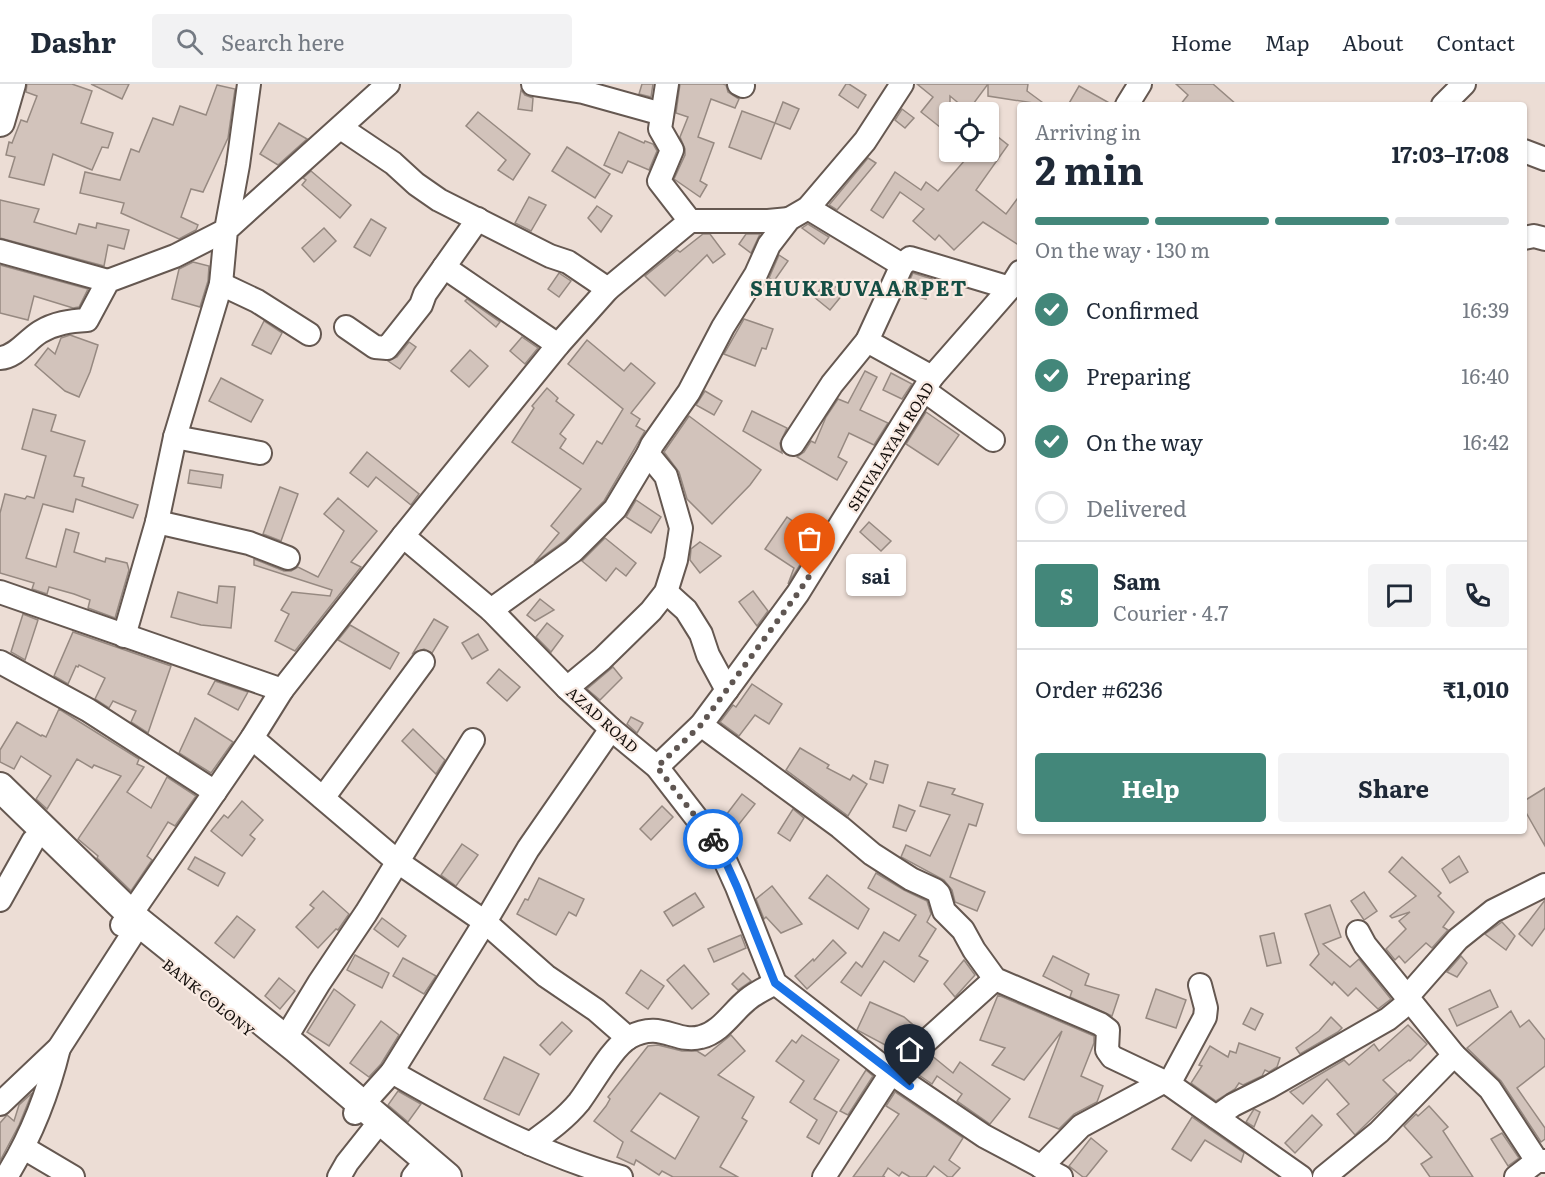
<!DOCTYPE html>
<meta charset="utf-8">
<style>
:root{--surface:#fff;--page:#f2f2f3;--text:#1f2937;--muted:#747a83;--line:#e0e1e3;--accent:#43877a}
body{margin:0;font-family:Literata,serif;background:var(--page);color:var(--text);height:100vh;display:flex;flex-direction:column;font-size:22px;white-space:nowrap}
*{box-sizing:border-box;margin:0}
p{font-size:20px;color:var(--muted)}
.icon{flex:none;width:33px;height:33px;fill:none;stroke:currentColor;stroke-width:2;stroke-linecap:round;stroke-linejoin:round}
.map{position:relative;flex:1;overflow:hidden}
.sheet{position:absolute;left:1017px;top:18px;width:510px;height:732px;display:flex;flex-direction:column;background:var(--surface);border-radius:6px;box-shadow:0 2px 4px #0004}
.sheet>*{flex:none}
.buttons{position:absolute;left:939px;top:18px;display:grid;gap:12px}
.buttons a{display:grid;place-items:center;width:60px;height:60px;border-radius:6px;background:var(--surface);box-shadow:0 2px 4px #0004;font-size:30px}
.pin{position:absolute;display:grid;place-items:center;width:51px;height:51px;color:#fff;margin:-62px -26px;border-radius:50% 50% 50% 0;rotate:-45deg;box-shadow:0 0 6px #0007}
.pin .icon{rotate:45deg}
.courier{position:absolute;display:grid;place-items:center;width:60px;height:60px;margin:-30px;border:4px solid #1a73e8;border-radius:50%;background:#fff;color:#222;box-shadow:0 2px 8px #0007}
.bubble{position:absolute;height:42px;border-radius:6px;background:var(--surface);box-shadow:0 2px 4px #0004;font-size:20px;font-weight:700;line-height:42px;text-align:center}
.headline em{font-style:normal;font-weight:700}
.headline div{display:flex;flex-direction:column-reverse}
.headline{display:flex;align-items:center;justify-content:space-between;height:102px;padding:0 18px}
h1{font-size:39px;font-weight:700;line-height:45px}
.bar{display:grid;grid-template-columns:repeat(4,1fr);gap:9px 6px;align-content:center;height:72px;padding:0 18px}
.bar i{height:8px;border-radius:4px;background:var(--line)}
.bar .on{background:var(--accent)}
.bar p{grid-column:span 4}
.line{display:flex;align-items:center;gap:15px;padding:0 18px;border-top:2px solid var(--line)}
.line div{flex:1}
.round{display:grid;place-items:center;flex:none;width:63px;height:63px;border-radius:6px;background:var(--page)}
ol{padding:0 18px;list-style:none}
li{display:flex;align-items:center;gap:18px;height:66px}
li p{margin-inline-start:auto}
li .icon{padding:6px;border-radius:50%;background:var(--accent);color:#fff;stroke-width:4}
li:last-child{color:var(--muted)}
li i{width:33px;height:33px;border:3px solid var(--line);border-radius:50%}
.action{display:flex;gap:12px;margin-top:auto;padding:12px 18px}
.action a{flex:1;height:69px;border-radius:6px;background:var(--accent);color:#fff;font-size:24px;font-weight:700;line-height:69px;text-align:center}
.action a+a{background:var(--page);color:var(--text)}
header{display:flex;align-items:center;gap:36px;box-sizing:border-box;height:84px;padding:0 30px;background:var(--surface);border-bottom:2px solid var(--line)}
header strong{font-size:28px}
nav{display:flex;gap:33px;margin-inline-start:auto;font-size:21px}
.search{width:420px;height:54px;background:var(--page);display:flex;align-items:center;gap:15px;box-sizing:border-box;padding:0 21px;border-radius:6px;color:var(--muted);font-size:22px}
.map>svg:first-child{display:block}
.building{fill:#d2c3bb;stroke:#968981;stroke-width:1.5;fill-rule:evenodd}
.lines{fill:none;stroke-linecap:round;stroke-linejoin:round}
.minor-casing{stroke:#655851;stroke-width:26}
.major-casing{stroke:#655851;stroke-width:32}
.minor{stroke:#fff;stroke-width:22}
.major{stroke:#fff;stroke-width:28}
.done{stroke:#5f5652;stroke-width:6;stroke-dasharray:0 10.8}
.route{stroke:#1a73e8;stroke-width:8}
.labels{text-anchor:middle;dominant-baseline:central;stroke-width:4.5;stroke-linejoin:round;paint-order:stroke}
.street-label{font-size:15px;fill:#130e0b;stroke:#f9eae2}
.district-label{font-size:21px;font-weight:bold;letter-spacing:1.5px;fill:#154e44;stroke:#f9eae2}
</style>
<header>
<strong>Dashr</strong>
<div class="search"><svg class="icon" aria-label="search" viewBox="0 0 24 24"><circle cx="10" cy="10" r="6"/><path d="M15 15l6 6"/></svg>Search here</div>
<nav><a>Home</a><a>Map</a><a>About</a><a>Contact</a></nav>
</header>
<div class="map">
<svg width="1545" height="1093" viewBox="0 0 1545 1093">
<rect width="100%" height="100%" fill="#ecddd5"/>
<g class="building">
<path d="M27 0H72L92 7 81 39 113 49 108 64 102 63 92 86 53 70 44 101 9 93 15 73 6 71 9 58 12 59 21 36 27 38 37 12 26 8Z"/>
<path d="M91 0H129L122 15Z"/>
<path d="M642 0H653L651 13 639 10Z"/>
<path d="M680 0H723L726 1 728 8 739 15 735 24 711 15 698 53 714 59 700 97 707 101 700 113 674 95 685 71V65L680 53 688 33 676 29Z"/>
<path d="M846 0H849L866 11 858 24 839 11Z"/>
<path d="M917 0H988L968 27 950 12V51L921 28 933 13Z"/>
<path d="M988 0H1028L1027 7 1046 21 988 12Z"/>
<path d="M1176 0H1213L1237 21H1180L1188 11Z"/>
<path d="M217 1 235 5 228 54 203 108 191 105 181 133 198 141 196 146 179 155 121 129 124 119 80 109 85 88 120 96 131 65 139 68 153 34 173 41 180 22 206 31Z"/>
<path d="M1079 2 1113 21H1068Z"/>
<path d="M521 6 525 11 533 14 532 27 518 25Z"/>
<path d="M783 18 799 25 790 45 775 39 761 75 729 63 742 27 775 39Z"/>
<path d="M902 25 914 34 905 44 895 36Z"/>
<path d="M478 28 530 70 513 96 498 86 506 76 466 42Z"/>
<path d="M279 39 307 55 278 81 260 70Z"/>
<path d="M988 45 1008 61 976 106 1006 130 1020 111V162L983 138 954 166 939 151 935 156 913 137 924 125 900 108 883 134 871 126 895 88 921 106 926 98 938 107 972 68H988Z"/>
<path d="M619 48 644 59 645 57 653 60 657 67 649 86 628 77 622 89 604 81Z"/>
<path d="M567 63 610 90 595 114 552 87Z"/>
<path d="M868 74 876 79 837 126 829 121Z"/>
<path d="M311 87 351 121 340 134 302 101 306 96 303 94Z"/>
<path d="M529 113 546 121 531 147 515 139Z"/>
<path d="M0 116 39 125 34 138 76 150 79 140 96 144 97 139 129 146 124 165 108 161 104 182 0 154Z"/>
<path d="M597 122 612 132 601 148 588 134Z"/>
<path d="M371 135 386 144 370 172 354 163Z"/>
<path d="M808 140 829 153 824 160 802 144Z"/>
<path d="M324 144 336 157 314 178 302 164Z"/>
<path d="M703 150H710L725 170 713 179 707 171 665 212 645 192 677 166 680 168Z"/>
<path d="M746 150H760L751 169 739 160Z"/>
<path d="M779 171 788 177 774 197 769 194Z"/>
<path d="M193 178 209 182 208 197 200 223 172 215 179 185Z"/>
<path d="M0 181 88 205 79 223 73 224 34 212 28 236 0 229Z"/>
<path d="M559 189 571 197 559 213 548 205Z"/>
<path d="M913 189 932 195 926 215 904 209Z"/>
<path d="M828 196 843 210 830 226 814 213Z"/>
<path d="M467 215 500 238 496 243 465 217Z"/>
<path d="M744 235 773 245 766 265 762 264 755 282 724 270Z"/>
<path d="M264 237 282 249 271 270 252 261Z"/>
<path d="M70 251 98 261 90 288 79 313 65 307 35 281 48 264 55 270 61 254Z"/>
<path d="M522 253 538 264 525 280 510 267Z"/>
<path d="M587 256 624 287 631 279 655 299 631 329 640 335 636 342 645 347 604 417 564 457 534 479 559 449 551 442 581 405 512 358 534 324 532 322 547 304 558 314 556 317 574 331 560 350 566 355 560 364 583 380 597 357 602 360 623 325 568 280Z"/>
<path d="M409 258 416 263 400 285 388 277 397 273Z"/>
<path d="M470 266 488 282 469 303 451 287Z"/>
<path d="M865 287 877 293 860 326 888 339 874 361 849 349 838 373 847 378 837 396 797 373 804 368 811 357 815 359 826 333 838 315 848 319Z"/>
<path d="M891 289 912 300 902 315 883 306Z"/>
<path d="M221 294 263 316 251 338 209 317Z"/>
<path d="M705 307 722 317 714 331 696 321Z"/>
<path d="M33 325 56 331 51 347 85 357 74 392 84 394 82 402 138 421 133 434 76 415 73 428 43 420 26 474 56 483 66 445 79 449 74 468 105 478 106 474 127 479 129 486 115 534 88 524 90 516 74 510 49 503 47 510 32 505 34 499 0 489V429L5 410 25 415 27 412 34 414 46 372 22 365Z"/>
<path d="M752 327 787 344 780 359 782 369 743 347Z"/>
<path d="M926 328 959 351 938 381 906 360Z"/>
<path d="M689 332 761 386 750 401 712 440 687 415 679 388 664 368Z"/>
<path d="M367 368 419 410 411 421 376 393 368 403 350 389Z"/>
<path d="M190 386 223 391 221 404 188 399Z"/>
<path d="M280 403 298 410 281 457 263 450Z"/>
<path d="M338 414 377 447 351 478 361 483 295 567 275 557 289 530 281 526 292 508 330 512 332 506 254 481V475L284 487H291L298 483 318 493 344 447 324 430Z"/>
<path d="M636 416 661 433 651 449 626 433Z"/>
<path d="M787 433 798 441 794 447 813 460 788 500 794 484 765 465Z"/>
<path d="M869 438 891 457 881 467 860 448Z"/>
<path d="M605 454 636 479 626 492 616 484 606 497 582 477Z"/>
<path d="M700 458 721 472 700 489 690 476 691 465Z"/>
<path d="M219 502 235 503 231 544 201 541 171 533 178 508 217 519Z"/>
<path d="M753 507 768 527 757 542 739 518Z"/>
<path d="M540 515 554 526 535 537 527 531Z"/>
<path d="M23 530 38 536 25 576 11 568Z"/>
<path d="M434 535 448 543 432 569 424 565 413 569Z"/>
<path d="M547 539 563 552 551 568 536 553Z"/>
<path d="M350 541 399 569 390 585 338 556Z"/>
<path d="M73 548 171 582 148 649 131 638 136 627 113 617 109 624 95 615 105 594 79 581 78 583 76 582 68 600 54 592Z"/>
<path d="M478 550 488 566 472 575 462 559Z"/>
<path d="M613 583 622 594 600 616 587 605Z"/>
<path d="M499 585 520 603 507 617 487 599Z"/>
<path d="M215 597 248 608 238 626 208 610Z"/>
<path d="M752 600 782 620 769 640 755 631 739 652 720 638 733 621 736 623Z"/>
<path d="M59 625 139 675 137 680 144 683 127 708 151 724 167 693 196 712 175 742 168 738 147 772 152 776 131 807 97 774 98 772 78 755 121 692 94 681 92 684 77 675 47 725 36 715 51 692 21 672 14 685 0 678V666L17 638 41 652 42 651 46 653Z"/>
<path d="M631 633 643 639 637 649 627 640Z"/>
<path d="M195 634 233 658 211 689 179 669Z"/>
<path d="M413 645 445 676 436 690 402 657Z"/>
<path d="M800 664 829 681 827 684 850 696 853 691 867 700 848 732 786 686Z"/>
<path d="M875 677 888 681 883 699 870 695Z"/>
<path d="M928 698 955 705 952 710 983 720 976 742 969 740 950 793 985 808 977 827 955 818 952 806 944 796 901 773 906 761 930 772 950 731 920 722Z"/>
<path d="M1545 704V762L1524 725V717Z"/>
<path d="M742 710 755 720 732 749 720 739Z"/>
<path d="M242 717 263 736 250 751 255 755 242 772 211 747 224 731 228 734Z"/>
<path d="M899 721 915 727 906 747 893 743Z"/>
<path d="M662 722 673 733 651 756 640 745Z"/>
<path d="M793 725 804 734 790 757 778 749Z"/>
<path d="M462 760 478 771 456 802 441 791Z"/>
<path d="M1459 772 1468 788 1450 799 1442 785Z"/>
<path d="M195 773 225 789 218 802 188 785Z"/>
<path d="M1402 773 1441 809 1438 812 1454 828 1443 843 1448 846 1432 864 1426 859 1405 879 1399 872 1395 876 1386 865 1406 845 1399 837 1410 828 1392 834 1390 832 1416 812 1389 788Z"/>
<path d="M876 789 904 806 927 817 931 830 927 838 936 845 919 872 928 877 914 898 884 877 861 912 841 898 856 878 862 883 884 848 899 857 916 831 868 804Z"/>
<path d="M827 791 869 825 858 845 809 814Z"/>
<path d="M539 794 584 815 576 832 569 828 556 851 517 830 525 815 528 816Z"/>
<path d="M772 802 802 840 781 849 766 833 764 835 756 815Z"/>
<path d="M323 807 349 830 338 846 336 845 318 864 296 843 314 824 310 821Z"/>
<path d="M1364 808 1377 827 1364 836 1351 817Z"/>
<path d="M695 809 704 823 673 842 664 828Z"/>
<path d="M1545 816V844L1532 862 1519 850Z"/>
<path d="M1330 821 1341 853 1323 860 1350 883 1359 875 1391 915 1378 925 1356 904 1348 912 1334 898 1332 901 1310 881 1319 870 1305 830Z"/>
<path d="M237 832 255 846 234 874 215 859Z"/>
<path d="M382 834 406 852 398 863 374 845Z"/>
<path d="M1502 838 1515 852 1506 866 1485 850Z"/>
<path d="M1274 849 1281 879 1267 882 1260 852Z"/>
<path d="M741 851 746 864 714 878 708 865Z"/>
<path d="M833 856 846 869 807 905 795 892 813 875 814 877Z"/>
<path d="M355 871 389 889 382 904 347 886Z"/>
<path d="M1053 872 1089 890 1085 901 1119 911 1112 932 1070 913 1072 907 1043 892Z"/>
<path d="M1461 872 1467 879 1457 893 1447 888Z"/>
<path d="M403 874 436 892 424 910 393 892Z"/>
<path d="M964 876 975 891 955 913 944 900Z"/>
<path d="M684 881 709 910 692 925 667 896Z"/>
<path d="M641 886 664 902 648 925 626 909Z"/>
<path d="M743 889 751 897 738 906 732 900Z"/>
<path d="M279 894 295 907 280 925 265 912Z"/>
<path d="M334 905 355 921 329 962 307 948Z"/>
<path d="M1156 905 1186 916 1176 944 1146 934Z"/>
<path d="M1490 906 1498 923 1457 942 1449 925Z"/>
<path d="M998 911 1094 952V959L1081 992 1103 1002 1097 1018 1074 1030 1059 1045 1029 1033 1062 947 1024 996 992 981 1005 964 980 956Z"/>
<path d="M870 918 904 933 919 946 890 971 893 965 857 946Z"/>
<path d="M1251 924 1263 930 1255 946 1243 940Z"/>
<path d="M1511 927 1520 943 1529 936 1545 956V982L1517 1004 1545 1044V1055L1541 1058 1501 997 1467 964Z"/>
<path d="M1331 933 1342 944 1338 948 1300 970 1296 964 1319 947Z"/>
<path d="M381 937 399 951 381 980 369 993 350 979Z"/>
<path d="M562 938 572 947 550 971 540 961Z"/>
<path d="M1408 941 1427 960 1410 977 1409 976 1383 996 1397 1010 1355 1051 1337 1030 1349 1020 1327 995 1303 1020 1290 1008 1344 976 1349 981 1374 960 1379 967Z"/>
<path d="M731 951 745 967 718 991 754 1013 742 1034 747 1037 720 1083 738 1093H673L662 1087 659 1091 636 1076 634 1081 617 1073 623 1058 594 1037 606 1022 610 1015 608 1013 648 962 658 961 682 967H697L705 972ZM660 1009 699 1033 675 1075 631 1047Z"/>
<path d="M802 951 839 976 814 1015 837 1028 819 1060 807 1053 817 1036 790 1018 804 997 776 977 792 956 796 959Z"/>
<path d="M1239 959 1280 974 1277 983 1269 988 1265 986 1262 992 1243 1001 1239 999 1235 1005 1216 1017 1191 999 1202 982 1199 981 1210 962 1228 973 1230 967 1236 969Z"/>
<path d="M931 971 953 989 960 978 1010 1015 990 1040 957 1017 962 1010 937 992 932 1000 913 987Z"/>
<path d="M504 973 539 990 519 1031 484 1015Z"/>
<path d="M866 986 873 992 848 1031 840 1027Z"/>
<path d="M398 1007 421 1020 408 1038 388 1021Z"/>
<path d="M895 1008 963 1054 949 1076 960 1084 952 1093H948L934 1082 926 1093H910L902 1088 899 1092 888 1084 883 1092 885 1093H853L899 1030 886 1022Z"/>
<path d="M32 1009 19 1041 0 1077V1039L7 1031 14 1037 19 1021Z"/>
<path d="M1429 1022 1448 1043 1443 1047 1473 1093H1430L1421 1080 1432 1073 1404 1042 1416 1030 1418 1032Z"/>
<path d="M1254 1025 1260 1028 1254 1043 1246 1038Z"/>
<path d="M1312 1031 1322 1041 1295 1069 1285 1059Z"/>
<path d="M1192 1033 1244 1069 1241 1078 1205 1056 1191 1077 1172 1065Z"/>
<path d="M1502 1049 1519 1074 1508 1082 1491 1055Z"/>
<path d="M1091 1054 1107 1067 1086 1093H1083L1069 1082Z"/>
</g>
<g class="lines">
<g class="minor-casing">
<g id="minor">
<path d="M533 0 583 8 662 30"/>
<path d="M667 0 660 45 672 66 659 97 690 137"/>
<path d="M739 0 743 2"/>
<path d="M1127 21 1140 0"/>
<path d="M1443 21 1464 0"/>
<path d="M341 44 393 79 416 100 439 116 550 172 568 178 608 205"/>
<path d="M1524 67 1545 75"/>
<path d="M808 124 902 181"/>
<path d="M1524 154 1534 152 1545 155"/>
<path d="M0 167 108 197"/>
<path d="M444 183 558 261"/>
<path d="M221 200 257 217 309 250"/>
<path d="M346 243 375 263 387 264 421 221 425 210 478 135"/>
<path d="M867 257 932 293"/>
<path d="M0 274C16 273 27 256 40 248 55 239 70 237 87 236L108 197 175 172 226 146 238 81 249 0"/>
<path d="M925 307 993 356"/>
<path d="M175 353 260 369"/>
<path d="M793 360 832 300 867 257 902 181 910 174 1010 204"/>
<path d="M157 438 249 459 288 474"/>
<path d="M403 452 491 526 567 604 611 645 657 683 719 763 737 803 775 899 891 989 984 1052 1061 1093"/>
<path d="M0 508 282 606"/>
<path d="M666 508 686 526 701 550 708 571 727 606"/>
<path d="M491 526 573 467 615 425 648 370"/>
<path d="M124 552 157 438 175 353 221 200 226 146 388 0"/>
<path d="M0 578 88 626 215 708"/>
<path d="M567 604 602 575 651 527 666 508 676 476 681 444 666 392 648 370 652 361 689 308 723 243 756 190 769 161 789 135 808 124 865 57 902 0"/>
<path d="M701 641 840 743 872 770 911 795 935 806 939 810 944 827 963 846 974 866 995 895 1100 940 1108 946 1107 966 1112 973 1169 1000 1301 1093"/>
<path d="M252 654 398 778 485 838 546 892 596 926 628 954"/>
<path d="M657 683 701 641 727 606 798 509 932 293 1010 204 1020 188"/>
<path d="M323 714 423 578"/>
<path d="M0 816 33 757"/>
<path d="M122 841 131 830 252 654 282 606 403 452 558 261 608 205 690 137H768L789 135"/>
<path d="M285 955 319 899 366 829 473 656"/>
<path d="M1454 971 1490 1005 1537 1077"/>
<path d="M392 988C465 1030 540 1070 621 1093"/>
<path d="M1169 1000 1205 933 1206 924 1200 901"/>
<path d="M0 1020 59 964 132 851"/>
<path d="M355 1029 392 988 485 838 528 765 611 645"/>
<path d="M1216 1033 1233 1021 1269 1003 1388 935 1404 922 1407 913 1458 855 1493 827 1545 801"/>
<path d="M530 1060C548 1047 565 1035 579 1018 592 1001 612 963 630 953 661 936 676 960 701 953 721 948 732 928 747 916 755 909 766 904 775 899"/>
<path d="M24 1064 73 1093"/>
<path d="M1041 1083 1081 1042 1163 998"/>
<path d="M6 1093C31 1053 48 1009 59 964"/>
<path d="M339 1093 347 1079 374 1045"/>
<path d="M413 1093 417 1088"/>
<path d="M824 1093 891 989 995 895"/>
<path d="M1324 1093 1379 1048 1454 971 1365 861 1358 848"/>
<path d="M1516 1093 1537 1077H1545"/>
</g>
</g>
<g class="major-casing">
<g id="major">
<path d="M0 38 11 0"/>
<path d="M0 703 139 838 297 965 447 1093"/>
</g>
</g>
<use href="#minor" class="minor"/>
<use href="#major" class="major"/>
</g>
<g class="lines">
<path class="done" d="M713 755 657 683 701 641 798 509 810 491"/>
<path class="route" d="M713 755 719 763 737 803 775 899 910 1002"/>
</g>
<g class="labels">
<g class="street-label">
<text transform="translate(890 362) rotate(-58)">SHIVALAYAM ROAD</text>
<text transform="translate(603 635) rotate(42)">AZAD ROAD</text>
<text transform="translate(209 913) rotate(39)">BANK COLONY</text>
</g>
<g class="district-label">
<text x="859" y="202">SHUKRUVAARPET</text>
</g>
</g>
</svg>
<div class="buttons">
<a><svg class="icon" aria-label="locate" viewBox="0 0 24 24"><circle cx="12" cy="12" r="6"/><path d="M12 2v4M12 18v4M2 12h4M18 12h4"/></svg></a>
</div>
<div class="pin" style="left:810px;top:491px;background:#ea580c"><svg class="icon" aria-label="bag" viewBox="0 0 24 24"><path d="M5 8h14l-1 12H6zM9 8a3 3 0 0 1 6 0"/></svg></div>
<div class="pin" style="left:910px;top:1002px;background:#1f2937"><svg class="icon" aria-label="home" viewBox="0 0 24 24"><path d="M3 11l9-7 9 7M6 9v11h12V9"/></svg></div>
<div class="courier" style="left:713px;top:755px"><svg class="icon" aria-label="bike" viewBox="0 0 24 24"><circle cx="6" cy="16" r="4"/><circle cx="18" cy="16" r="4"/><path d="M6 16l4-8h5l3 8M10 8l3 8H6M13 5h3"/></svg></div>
<div class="bubble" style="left:846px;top:470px;width:60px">sai</div>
<section class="sheet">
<div class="headline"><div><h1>2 min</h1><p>Arriving in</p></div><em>17:03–17:08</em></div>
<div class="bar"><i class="on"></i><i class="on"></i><i class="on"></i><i></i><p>On the way · 130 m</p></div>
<ol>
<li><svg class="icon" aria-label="check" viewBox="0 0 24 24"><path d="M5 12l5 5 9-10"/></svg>Confirmed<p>16:39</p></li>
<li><svg class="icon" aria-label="check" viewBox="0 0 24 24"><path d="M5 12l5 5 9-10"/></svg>Preparing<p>16:40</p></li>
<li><svg class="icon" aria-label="check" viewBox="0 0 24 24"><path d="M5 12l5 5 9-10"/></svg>On the way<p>16:42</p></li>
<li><i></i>Delivered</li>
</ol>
<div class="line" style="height:108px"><b class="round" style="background:var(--accent);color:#fff">S</b><div><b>Sam</b><p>Courier · 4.7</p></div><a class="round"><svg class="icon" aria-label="chat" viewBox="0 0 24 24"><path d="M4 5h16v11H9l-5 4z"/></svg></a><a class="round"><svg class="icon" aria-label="phone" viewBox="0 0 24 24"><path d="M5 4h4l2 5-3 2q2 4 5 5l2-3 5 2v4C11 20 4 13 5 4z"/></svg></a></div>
<div class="line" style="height:78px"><div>Order #6236</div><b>₹1,010</b></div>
<div class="action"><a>Help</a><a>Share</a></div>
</section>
</div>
